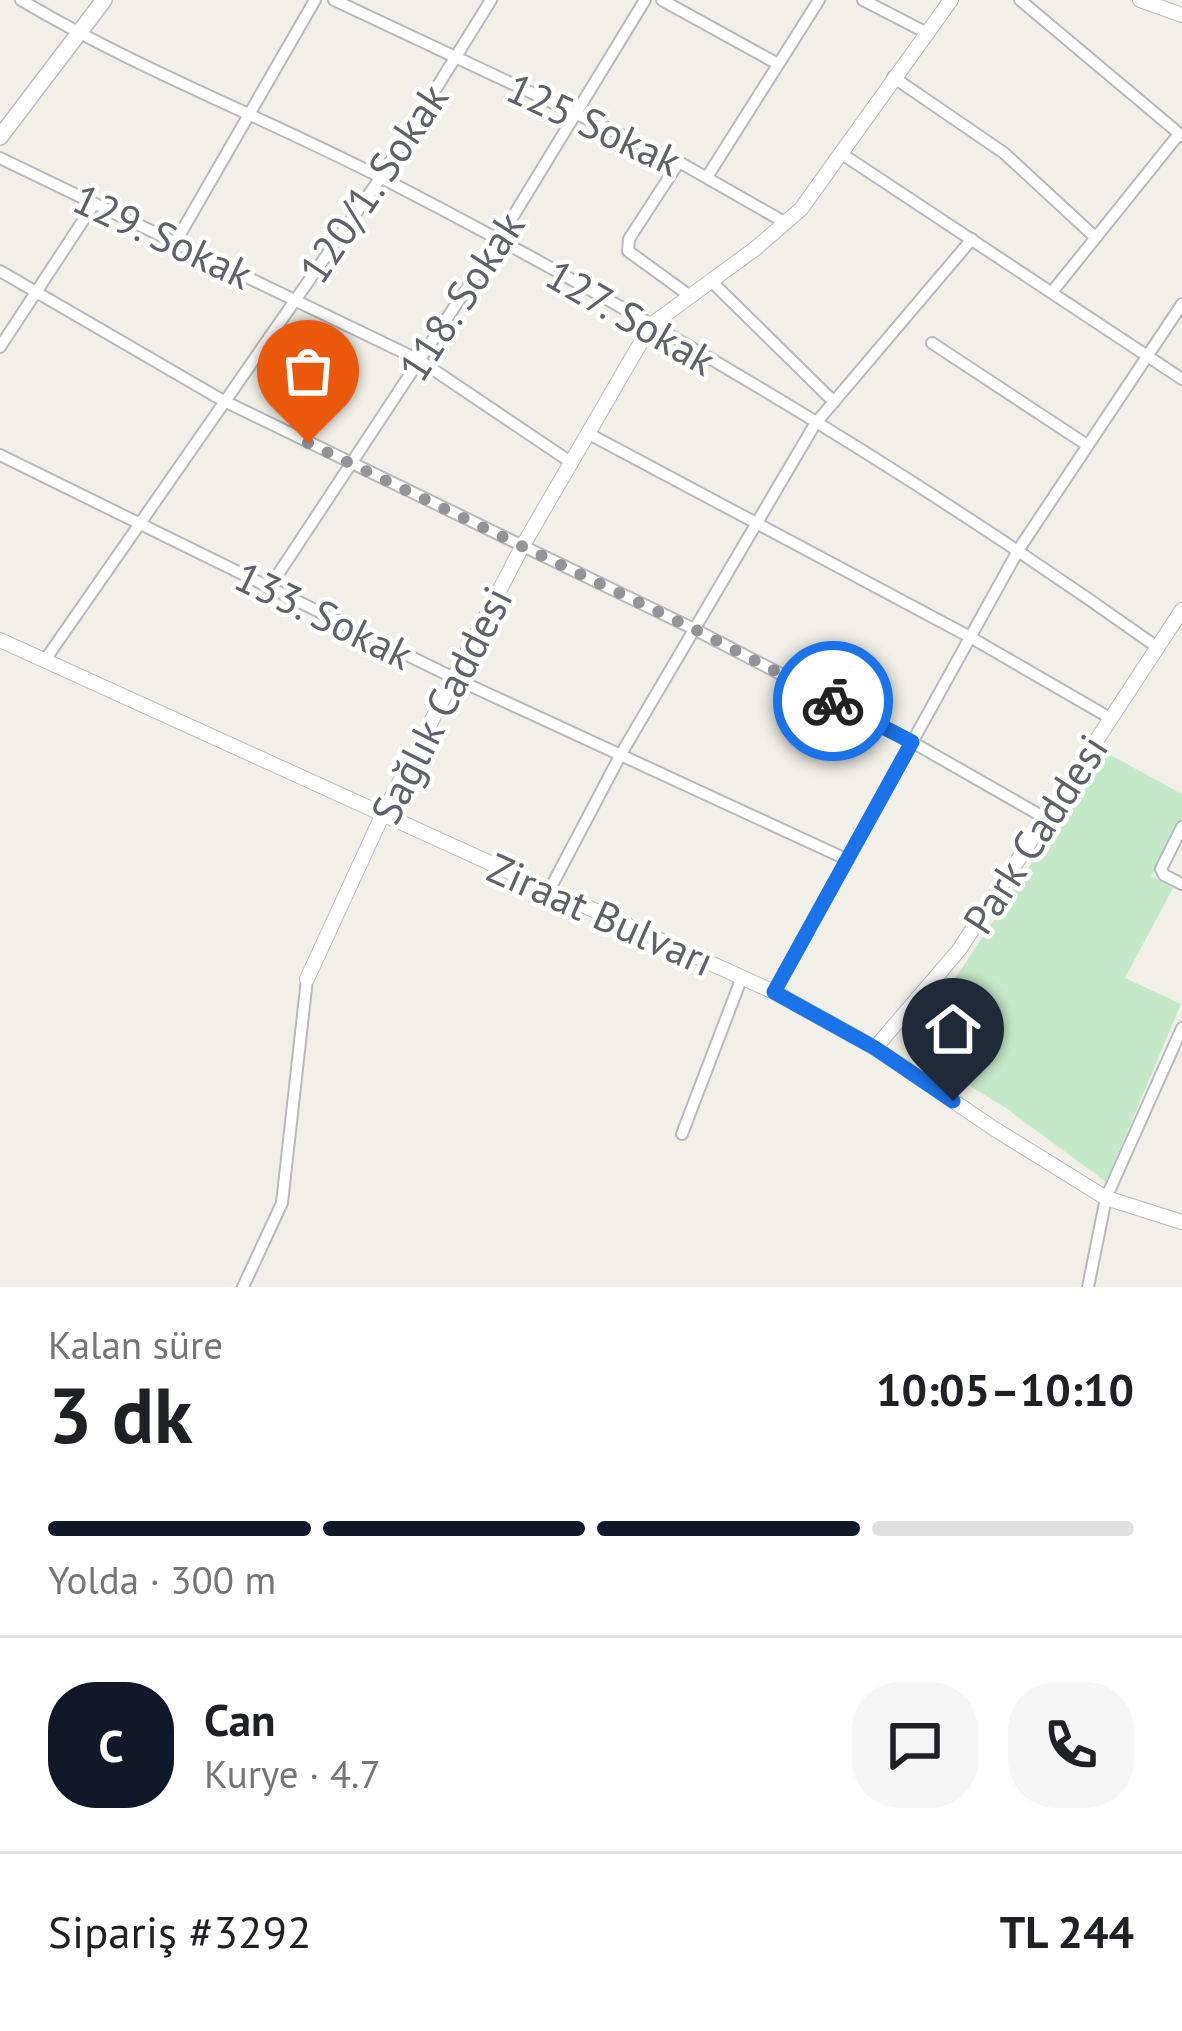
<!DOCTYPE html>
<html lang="tr">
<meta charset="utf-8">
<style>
:root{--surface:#fff;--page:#f6f6f6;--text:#202124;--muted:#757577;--line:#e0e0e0;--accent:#111827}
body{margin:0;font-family:"PT Sans",sans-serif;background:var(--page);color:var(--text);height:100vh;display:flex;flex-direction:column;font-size:45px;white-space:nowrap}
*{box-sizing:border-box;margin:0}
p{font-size:39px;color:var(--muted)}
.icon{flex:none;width:66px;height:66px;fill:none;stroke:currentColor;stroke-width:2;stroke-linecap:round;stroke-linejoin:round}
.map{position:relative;height:1287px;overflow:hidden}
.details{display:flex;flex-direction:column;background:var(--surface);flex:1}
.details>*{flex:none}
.pin{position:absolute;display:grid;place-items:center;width:102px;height:102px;color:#fff;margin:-123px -51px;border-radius:50% 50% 50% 0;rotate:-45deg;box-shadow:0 0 12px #0007}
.pin .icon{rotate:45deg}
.courier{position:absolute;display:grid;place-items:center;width:120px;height:120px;margin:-60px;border:9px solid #1a73e8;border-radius:50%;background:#fff;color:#222;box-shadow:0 3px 15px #0007}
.head em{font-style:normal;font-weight:600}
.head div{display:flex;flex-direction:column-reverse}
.head{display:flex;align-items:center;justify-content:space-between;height:204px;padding:0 48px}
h1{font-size:78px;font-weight:600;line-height:90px}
.bar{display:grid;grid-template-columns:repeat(4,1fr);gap:18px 12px;align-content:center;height:144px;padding:0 48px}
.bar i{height:15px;border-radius:9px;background:var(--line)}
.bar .selected{background:var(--accent)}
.bar p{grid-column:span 4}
.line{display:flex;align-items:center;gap:30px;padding:0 48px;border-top:3px solid var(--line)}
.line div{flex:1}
.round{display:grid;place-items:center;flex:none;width:126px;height:126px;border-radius:48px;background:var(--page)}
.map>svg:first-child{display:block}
.green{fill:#c5e8c8}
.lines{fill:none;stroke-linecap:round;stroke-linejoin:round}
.minor-casing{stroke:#b8b9be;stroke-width:14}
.tertiary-casing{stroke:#b8b9be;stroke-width:16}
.secondary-casing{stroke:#b9bbc1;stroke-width:18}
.minor{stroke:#fff;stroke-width:10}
.tertiary{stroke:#fff;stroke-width:14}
.secondary{stroke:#fff;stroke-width:15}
.done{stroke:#929495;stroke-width:12;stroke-dasharray:0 21.6}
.route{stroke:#1a73e8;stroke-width:15}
.labels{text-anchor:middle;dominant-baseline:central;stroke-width:9;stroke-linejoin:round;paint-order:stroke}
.street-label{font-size:42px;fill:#5f6268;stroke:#fff}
</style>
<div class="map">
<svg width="1182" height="1287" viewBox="0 0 1182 1287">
<rect width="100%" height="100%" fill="#f1f0e8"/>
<path class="green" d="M1105 752 1182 794V818L1151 876 1173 888 1125 978 1181 1004 1106 1182 1006 1108 921 1056 917 1048V1036Z"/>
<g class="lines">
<g class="minor-casing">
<g id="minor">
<path d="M21 0C135 68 261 116 380 177 648 315 911 472 1157 647"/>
<path d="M334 0 679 162 786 223"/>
<path d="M662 0 776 63"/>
<path d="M863 0 925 32"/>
<path d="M1020 0 1182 136"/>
<path d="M893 77 1004 153 1095 237"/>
<path d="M842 154 1182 379"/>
<path d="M0 158 419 360 572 463"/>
<path d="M679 162 629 239 628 251 690 296"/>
<path d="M707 177 819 0"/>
<path d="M175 243 315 0"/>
<path d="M0 271 222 400 694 629 912 742 1045 818"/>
<path d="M711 281 834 402"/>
<path d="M1052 292 1179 134"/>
<path d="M932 343 1087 445"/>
<path d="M0 347 94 204"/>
<path d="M591 435 970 637 1110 718"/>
<path d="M0 455 456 679 846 859"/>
<path d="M269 588 498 241 645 0"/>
<path d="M45 660 381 177 491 0"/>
<path d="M1182 827 1161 869 1164 875 1182 884"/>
<path d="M550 889 621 754 815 424 972 239"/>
<path d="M774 992 1019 549 1182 304"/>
<path d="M682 1134 742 977"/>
<path d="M243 1287 282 1203 307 979"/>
<path d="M1088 1287 1106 1198 1182 1028"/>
</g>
</g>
<g class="tertiary-casing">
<g id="tertiary">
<path d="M1140 0 1182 15"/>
<path d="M0 640 774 992 875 1048 993 1128 1106 1198 1182 1222"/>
<path d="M307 979 382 816 522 547 651 325 756 248 801 209 951 0"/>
<path d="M875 1048 959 950 1182 610"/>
</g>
</g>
<g class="secondary-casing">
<path id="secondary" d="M0 137 104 0"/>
</g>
<use href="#minor" class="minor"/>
<use href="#tertiary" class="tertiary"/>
<use href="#secondary" class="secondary"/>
</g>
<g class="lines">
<path class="done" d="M308 443 694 629 833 701"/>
<path class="route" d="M833 701 912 742 774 992 875 1048 953 1101"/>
</g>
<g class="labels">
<g class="street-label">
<text transform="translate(594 124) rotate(25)">125 Sokak</text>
<text transform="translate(373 183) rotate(-56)">120/1. Sokak</text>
<text transform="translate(163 236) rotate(25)">129. Sokak</text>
<text transform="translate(461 296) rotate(-57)">118. Sokak</text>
<text transform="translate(631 317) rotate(30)">127. Sokak</text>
<text transform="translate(324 615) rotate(26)">133. Sokak</text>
<text transform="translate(441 705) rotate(-63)">Sağlık Caddesi</text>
<text transform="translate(1035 834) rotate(-57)">Park Caddesi</text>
<text transform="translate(601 914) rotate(24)">Ziraat Bulvarı</text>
</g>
</g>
</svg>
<div class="pin" style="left:308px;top:443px;background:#ea580c"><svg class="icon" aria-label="bag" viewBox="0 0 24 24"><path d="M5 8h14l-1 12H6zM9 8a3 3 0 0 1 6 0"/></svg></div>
<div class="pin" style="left:953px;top:1101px;background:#1f2937"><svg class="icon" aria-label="home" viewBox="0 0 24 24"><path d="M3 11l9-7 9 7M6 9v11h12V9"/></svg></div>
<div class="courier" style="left:833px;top:701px"><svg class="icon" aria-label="bike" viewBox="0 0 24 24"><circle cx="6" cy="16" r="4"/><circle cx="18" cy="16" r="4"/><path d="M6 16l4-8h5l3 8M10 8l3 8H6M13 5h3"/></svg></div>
</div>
<section class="details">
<div class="head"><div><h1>3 dk</h1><p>Kalan süre</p></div><em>10:05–10:10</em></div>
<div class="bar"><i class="selected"></i><i class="selected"></i><i class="selected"></i><i></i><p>Yolda · 300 m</p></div>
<div class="line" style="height:216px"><b class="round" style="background:var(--accent);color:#fff">C</b><div><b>Can</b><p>Kurye · 4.7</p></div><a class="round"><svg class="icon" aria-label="chat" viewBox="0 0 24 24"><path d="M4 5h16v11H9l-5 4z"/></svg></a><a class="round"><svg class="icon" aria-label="phone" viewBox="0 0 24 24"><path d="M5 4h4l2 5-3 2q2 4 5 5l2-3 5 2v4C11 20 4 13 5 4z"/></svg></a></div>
<div class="line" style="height:156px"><div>Sipariş #3292</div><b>TL 244</b></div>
</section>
